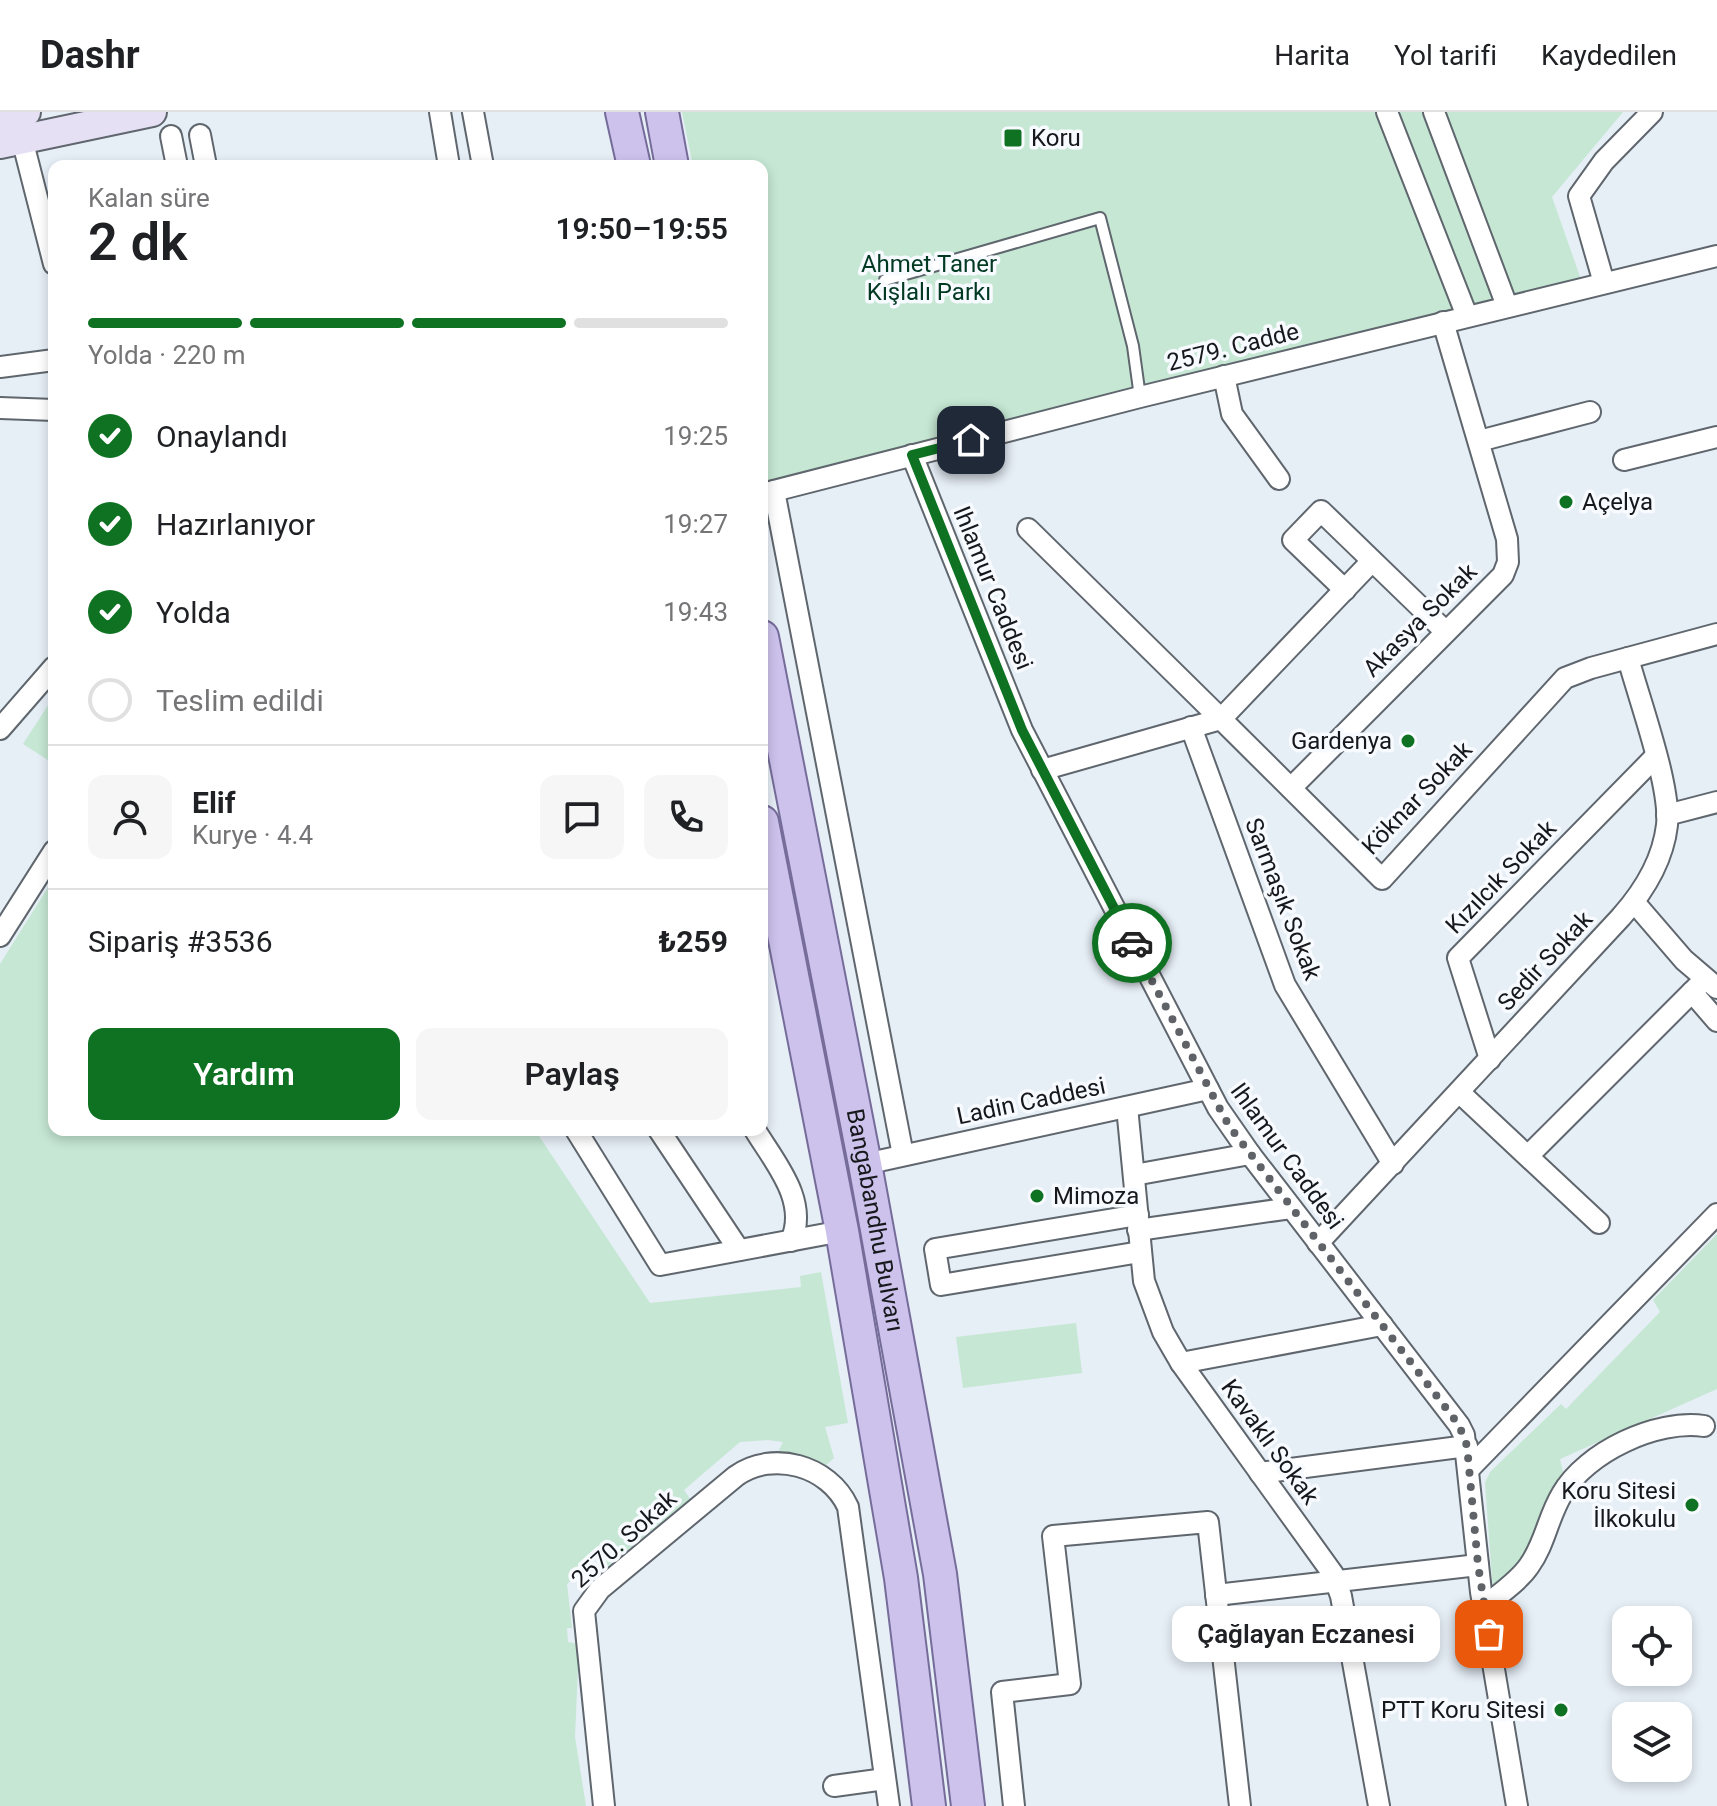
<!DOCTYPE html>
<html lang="tr">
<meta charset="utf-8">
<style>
:root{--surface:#fff;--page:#f6f6f6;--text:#202124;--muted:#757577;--line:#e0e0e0;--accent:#0e7222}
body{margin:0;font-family:Roboto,sans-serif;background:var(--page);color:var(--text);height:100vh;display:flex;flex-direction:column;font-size:30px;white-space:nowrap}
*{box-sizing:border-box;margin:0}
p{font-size:26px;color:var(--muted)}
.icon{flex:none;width:44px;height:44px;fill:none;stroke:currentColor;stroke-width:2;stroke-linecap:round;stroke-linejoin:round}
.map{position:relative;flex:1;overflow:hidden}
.drawer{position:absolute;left:48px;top:48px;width:720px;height:976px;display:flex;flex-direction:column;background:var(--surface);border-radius:16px;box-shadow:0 4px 12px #0003}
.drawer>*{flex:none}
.controls{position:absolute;left:1612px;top:1494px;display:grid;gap:16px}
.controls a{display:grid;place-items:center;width:80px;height:80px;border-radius:16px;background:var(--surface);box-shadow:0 4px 12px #0003;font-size:40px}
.pin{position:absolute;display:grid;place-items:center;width:68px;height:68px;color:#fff;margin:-34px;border-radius:16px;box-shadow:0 4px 12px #0006}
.courier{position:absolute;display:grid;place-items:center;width:80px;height:80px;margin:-40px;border:6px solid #0e7222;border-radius:50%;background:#fff;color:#222;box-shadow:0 2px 10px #0007}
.bubble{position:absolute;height:56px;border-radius:16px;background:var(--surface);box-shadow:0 4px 12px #0003;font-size:26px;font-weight:600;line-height:56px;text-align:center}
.summary em{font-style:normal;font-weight:600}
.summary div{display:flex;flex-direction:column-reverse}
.summary{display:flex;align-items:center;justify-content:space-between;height:136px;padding:0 40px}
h1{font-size:52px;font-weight:600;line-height:60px}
.bar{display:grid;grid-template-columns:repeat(4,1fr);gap:12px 8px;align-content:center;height:96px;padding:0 40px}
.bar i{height:10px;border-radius:6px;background:var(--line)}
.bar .on{background:var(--accent)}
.bar p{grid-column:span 4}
.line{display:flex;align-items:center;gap:20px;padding:0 40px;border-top:2px solid var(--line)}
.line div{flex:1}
.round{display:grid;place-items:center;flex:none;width:84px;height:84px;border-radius:16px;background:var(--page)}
ol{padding:0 40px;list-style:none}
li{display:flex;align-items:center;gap:24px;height:88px}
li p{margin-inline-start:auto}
li .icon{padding:8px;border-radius:50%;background:var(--accent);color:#fff;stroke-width:4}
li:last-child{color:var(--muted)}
li i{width:44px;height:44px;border:4px solid var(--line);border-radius:50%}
.button{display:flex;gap:16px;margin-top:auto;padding:16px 40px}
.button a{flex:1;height:92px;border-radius:16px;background:var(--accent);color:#fff;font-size:32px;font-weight:600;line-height:92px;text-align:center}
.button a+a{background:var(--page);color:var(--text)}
header{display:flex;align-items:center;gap:48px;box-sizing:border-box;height:112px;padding:0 40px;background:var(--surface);border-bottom:2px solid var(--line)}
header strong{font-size:38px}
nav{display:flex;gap:44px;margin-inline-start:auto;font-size:28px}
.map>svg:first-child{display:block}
.green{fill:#c5e7d3}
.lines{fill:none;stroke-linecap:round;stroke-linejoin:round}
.lane-casing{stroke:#5f666d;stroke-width:14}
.street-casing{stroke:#5f666d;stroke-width:24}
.secondary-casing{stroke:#5f666d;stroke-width:32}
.primary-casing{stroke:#766c9a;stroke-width:36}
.lane{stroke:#fff;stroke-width:10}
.street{stroke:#fff;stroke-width:20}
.secondary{stroke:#e6e0f5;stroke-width:28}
.primary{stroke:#ccc2ec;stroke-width:32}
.done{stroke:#5f6368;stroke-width:8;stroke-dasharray:0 14.4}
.route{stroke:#0e7222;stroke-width:10}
.poi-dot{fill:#0e7222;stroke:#f7fafe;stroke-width:3}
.labels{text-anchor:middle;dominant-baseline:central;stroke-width:7;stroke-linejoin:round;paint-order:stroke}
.poi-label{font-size:24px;fill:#16181b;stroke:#f7fafe;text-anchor:start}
.park-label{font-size:24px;fill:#023923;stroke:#f7fafe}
.street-label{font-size:24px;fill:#16181b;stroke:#f7fafe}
</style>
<header>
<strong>Dashr</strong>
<nav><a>Harita</a><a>Yol tarifi</a><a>Kaydedilen</a></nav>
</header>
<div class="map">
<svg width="1717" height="1694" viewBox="0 0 1717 1694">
<rect width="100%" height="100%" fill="#e6eef6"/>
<g class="green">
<path d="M682 0H1623L1552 85 1584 176 762 382V54H693Z"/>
<path d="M54 584V652L23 632Z"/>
<path d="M54 766V1018H535L650 1191 801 1175 800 1164 821 1160 848 1311 825 1315 834 1346 826 1353 778 1340 783 1330 768 1328 740 1330 684 1378 690 1387 607 1455 597 1445 567 1472 572 1516H567L568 1530 579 1532 575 1625 586 1694H0V852Z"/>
<path d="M1717 1122V1277L1560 1347 1565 1369 1534 1419 1522 1455 1493 1479 1485 1371 1490 1360 1561 1292 1566 1297 1660 1200 1653 1188Z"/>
<path d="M1076 1211 1082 1261 963 1276 956 1225Z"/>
</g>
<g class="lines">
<g class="lane-casing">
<path id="lane" d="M885 168 1100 106 1133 234 1140 285"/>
</g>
<g class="street-casing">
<g id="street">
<path d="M440 0 449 54"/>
<path d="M473 0 483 54"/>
<path d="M1387 0 1467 204"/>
<path d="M1434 0 1507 194"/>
<path d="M200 23 206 54"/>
<path d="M171 24 177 54"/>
<path d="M22 27 54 152"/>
<path d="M1604 171 1579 84 1604 49 1652 0"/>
<path d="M0 255 54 248"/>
<path d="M1224 264 1232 302 1279 367"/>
<path d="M0 296 54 298"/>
<path d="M1479 329 1590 300"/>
<path d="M912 343 1022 618 1218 996 1250 1042 1459 1313 1464 1323 1481 1480 1517 1694"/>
<path d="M1624 348 1717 325"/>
<path d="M774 379 903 1043"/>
<path d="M762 382 1140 285 1717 144"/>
<path d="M1028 417 1221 607 1372 449"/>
<path d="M1345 478 1293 428 1321 399 1445 519"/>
<path d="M1191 615 1285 873 1393 1052"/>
<path d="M0 617 54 555"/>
<path d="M1042 658 1221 607 1382 767 1565 566 1591 556 1717 522"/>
<path d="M1291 676 1503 463 1508 450 1507 427 1443 210"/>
<path d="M1667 703 1717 690"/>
<path d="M1634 790 1684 848 1717 876"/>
<path d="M0 824 54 739"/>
<path d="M1692 880 1717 909"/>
<path d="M1490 947 1458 846 1655 645"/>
<path d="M1459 980 1599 1111"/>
<path d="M1127 995 1144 1169 1163 1220 1181 1251 1333 1462 1341 1484 1379 1694"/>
<path d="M576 1018 660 1153 842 1119"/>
<path d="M659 1018 739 1138"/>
<path d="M755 1018C775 1051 809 1089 791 1129"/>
<path d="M1528 1044 1705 867"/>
<path d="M865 1052 1208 977"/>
<path d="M1134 1063 1250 1042"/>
<path d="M1138 1103 935 1137 941 1173 1140 1140"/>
<path d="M1138 1118 1291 1096"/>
<path d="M1318 1131 1621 805C1644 779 1663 748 1667 713 1671 674 1639 587 1628 546"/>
<path d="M1181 1251 1382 1213"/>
<path d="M1469 1357 1717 1102"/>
<path d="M1260 1361 1467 1334"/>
<path d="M1216 1483 1478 1453"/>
<path d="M1484 1495C1499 1482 1518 1470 1529 1454 1545 1432 1548 1405 1562 1382 1586 1340 1657 1307 1704 1314"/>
<path d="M834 1674 885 1667"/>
<path d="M604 1694 584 1499 600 1477 736 1364C772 1338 829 1353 848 1395L889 1694"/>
<path d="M1014 1694 1002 1580 1070 1572 1053 1424 1208 1410 1240 1694"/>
</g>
</g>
<g class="secondary-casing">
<g id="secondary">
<path d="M0 6 26 0"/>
<path d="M0 32 152 0"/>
</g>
</g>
<g class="primary-casing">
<g id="primary">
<path d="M622 0 634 54"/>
<path d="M662 0 672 54"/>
<path id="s1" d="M762 525 865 1052 940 1462 968 1694"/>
<path d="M762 710 842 1119 901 1466 929 1694"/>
</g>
</g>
<use href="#lane" class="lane"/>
<use href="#street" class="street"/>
<use href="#secondary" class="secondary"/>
<use href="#primary" class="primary"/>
</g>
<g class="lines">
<path class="done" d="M1132 831 1229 1014 1459 1313 1467 1334 1478 1453 1489 1522"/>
<path class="route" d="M971 328 912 343 1022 618 1132 831"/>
</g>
<g class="poi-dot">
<rect x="1003" y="16" width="20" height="20" rx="4"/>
<circle cx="1566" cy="390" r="8"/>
<circle cx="1408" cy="629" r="8"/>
<circle cx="1037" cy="1084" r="8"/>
<circle cx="1692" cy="1393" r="8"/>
<circle cx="1561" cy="1598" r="8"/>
</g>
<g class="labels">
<g class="poi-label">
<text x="1031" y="26">Koru</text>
<text x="1582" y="390">Açelya</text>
<text x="1392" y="629" text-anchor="end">Gardenya</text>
<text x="1053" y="1084">Mimoza</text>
<text x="1676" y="1379" text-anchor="end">Koru Sitesi<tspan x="1676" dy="28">İlkokulu</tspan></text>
<text x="1545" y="1598" text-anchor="end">PTT Koru Sitesi</text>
</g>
<g class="park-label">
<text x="929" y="152">Ahmet Taner<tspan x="929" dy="28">Kışlalı Parkı</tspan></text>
</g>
<g class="street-label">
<text transform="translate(1233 235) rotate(-14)">2579. Cadde</text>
<text transform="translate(993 476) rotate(68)">Ihlamur Caddesi</text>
<text transform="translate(1420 508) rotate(-45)">Akasya Sokak</text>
<text transform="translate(1417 686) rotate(-46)">Köknar Sokak</text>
<text transform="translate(1501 765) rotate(-46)">Kızılcık Sokak</text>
<text transform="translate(1283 787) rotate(69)">Sarmaşık Sokak</text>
<text transform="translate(1545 849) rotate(-47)">Sedir Sokak</text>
<text transform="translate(1031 989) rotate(-12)">Ladin Caddesi</text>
<text transform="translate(1287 1044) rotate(54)">Ihlamur Caddesi</text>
<text stroke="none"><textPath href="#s1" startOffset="594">Bangabandhu Bulvarı</textPath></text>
<text transform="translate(1270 1330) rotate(54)">Kavaklı Sokak</text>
<text transform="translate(624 1427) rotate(-42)">2570. Sokak</text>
</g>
</g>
</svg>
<div class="controls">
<a><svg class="icon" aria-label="locate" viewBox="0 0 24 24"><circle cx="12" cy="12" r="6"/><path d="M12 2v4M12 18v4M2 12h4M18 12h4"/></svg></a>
<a><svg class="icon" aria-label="layers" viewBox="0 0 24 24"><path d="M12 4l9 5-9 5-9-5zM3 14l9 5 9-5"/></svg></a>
</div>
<div class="pin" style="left:1489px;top:1522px;background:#ea580c"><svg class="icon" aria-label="bag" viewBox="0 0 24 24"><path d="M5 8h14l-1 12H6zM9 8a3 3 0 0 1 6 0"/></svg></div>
<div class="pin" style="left:971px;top:328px;background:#1f2937"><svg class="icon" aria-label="home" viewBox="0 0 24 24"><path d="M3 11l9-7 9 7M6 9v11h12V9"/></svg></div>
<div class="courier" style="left:1132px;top:831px"><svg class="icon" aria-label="car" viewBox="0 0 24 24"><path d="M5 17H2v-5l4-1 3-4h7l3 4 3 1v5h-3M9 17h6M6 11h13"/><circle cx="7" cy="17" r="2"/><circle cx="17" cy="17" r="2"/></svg></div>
<div class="bubble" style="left:1172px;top:1494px;width:268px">Çağlayan Eczanesi</div>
<section class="drawer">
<div class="summary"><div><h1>2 dk</h1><p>Kalan süre</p></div><em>19:50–19:55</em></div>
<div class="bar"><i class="on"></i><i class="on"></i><i class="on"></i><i></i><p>Yolda · 220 m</p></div>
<ol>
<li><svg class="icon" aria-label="check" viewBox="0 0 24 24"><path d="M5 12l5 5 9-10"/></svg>Onaylandı<p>19:25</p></li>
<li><svg class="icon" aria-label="check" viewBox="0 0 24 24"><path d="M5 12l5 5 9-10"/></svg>Hazırlanıyor<p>19:27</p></li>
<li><svg class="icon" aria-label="check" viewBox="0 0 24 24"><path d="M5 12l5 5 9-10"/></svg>Yolda<p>19:43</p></li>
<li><i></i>Teslim edildi</li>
</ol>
<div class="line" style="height:144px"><a class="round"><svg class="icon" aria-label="person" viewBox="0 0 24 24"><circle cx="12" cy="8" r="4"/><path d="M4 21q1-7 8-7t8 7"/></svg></a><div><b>Elif</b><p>Kurye · 4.4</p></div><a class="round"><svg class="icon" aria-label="chat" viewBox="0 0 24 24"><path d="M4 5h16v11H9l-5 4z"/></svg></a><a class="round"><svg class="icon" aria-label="phone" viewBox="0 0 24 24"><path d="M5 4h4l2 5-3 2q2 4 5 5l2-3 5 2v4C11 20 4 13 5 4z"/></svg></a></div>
<div class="line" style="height:104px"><div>Sipariş #3536</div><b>₺259</b></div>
<div class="button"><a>Yardım</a><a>Paylaş</a></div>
</section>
</div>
